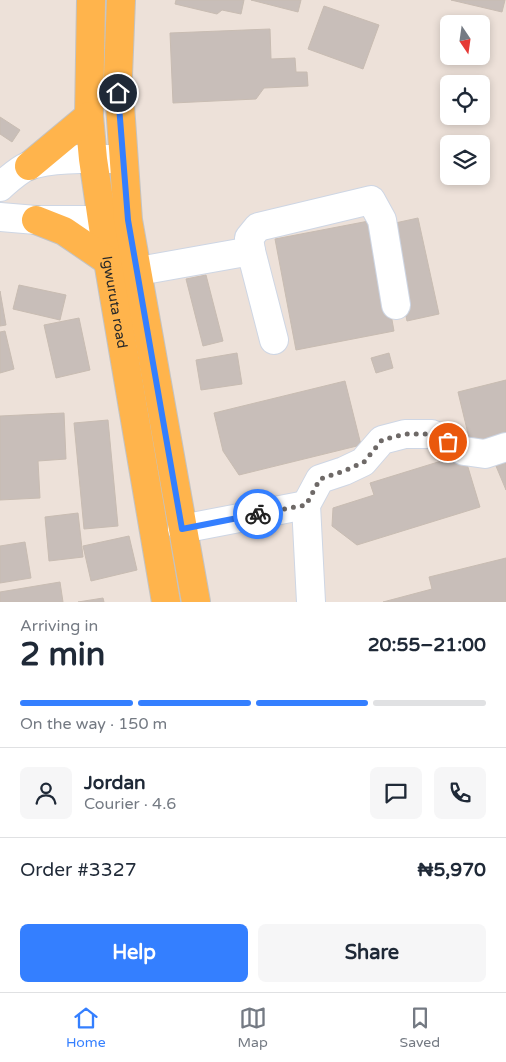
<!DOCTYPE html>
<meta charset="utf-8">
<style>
:root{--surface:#fff;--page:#f6f6f7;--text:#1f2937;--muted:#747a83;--line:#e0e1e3;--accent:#347fff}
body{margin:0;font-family:"Varela Round",sans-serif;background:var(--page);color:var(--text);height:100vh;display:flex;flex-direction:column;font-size:19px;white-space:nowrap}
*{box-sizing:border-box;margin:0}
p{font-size:16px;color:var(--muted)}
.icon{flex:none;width:28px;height:28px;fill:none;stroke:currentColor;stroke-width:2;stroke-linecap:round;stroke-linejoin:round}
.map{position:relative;height:602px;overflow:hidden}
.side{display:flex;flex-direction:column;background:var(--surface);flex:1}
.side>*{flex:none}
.needle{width:32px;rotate:167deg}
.tools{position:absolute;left:440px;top:15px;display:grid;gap:10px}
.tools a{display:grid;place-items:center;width:50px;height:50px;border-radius:8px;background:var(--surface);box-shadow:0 2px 8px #0003;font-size:25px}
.pin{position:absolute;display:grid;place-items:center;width:42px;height:42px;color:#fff;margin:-21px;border:2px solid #fff;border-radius:50%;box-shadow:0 1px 5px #0007}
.courier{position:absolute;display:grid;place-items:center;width:50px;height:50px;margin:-25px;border:4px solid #347fff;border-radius:50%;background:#fff;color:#222;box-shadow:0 1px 6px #0007}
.overview em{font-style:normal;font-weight:700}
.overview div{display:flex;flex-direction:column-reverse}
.overview{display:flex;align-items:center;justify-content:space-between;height:85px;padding:0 20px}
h1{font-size:32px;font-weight:700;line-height:38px}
.bar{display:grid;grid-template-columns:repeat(4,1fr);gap:8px 5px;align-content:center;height:60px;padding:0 20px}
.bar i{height:6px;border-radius:4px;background:var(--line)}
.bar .on{background:var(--accent)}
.bar p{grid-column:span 4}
.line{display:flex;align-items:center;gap:12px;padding:0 20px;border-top:1px solid var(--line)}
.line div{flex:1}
.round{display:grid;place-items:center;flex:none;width:52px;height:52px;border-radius:8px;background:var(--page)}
.action{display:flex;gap:10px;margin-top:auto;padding:10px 20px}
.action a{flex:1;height:58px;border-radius:8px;background:var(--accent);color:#fff;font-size:20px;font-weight:700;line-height:58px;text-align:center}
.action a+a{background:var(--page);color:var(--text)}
.tab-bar{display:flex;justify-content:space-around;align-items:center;height:70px;border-top:1px solid var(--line);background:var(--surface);font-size:14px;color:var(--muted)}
.tab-bar a{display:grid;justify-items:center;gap:2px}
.tab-bar .on{color:var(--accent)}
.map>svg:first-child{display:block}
.building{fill:#c8beb9;stroke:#c8bcb2}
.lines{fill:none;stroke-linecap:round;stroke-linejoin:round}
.minor-casing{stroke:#ced6e4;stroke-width:30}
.major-casing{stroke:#c3c3c3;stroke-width:30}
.minor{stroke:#fff;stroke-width:28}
.major{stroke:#ffb44c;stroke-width:28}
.done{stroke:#6e6967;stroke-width:5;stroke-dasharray:0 9}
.route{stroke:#347fff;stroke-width:6}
.labels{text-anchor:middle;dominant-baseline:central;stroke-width:5;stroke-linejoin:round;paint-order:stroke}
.street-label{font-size:14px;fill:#292929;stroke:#fff}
</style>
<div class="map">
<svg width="506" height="602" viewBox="0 0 506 602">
<rect width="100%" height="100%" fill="#ede1d9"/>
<g class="building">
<path d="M176 0H244L241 14 222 10 217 14 175 4Z"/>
<path d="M251 0H301L298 12Z"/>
<path d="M451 0H505L502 12Z"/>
<path d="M324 6 379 25 363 69 308 49Z"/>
<path d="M270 29 271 59 295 58 296 72H307L308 86 264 88 256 99 173 103 170 33Z"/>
<path d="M0 117 20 130 12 142 0 134Z"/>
<path d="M418 218 439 314 407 321 386 225Z"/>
<path d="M374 220 394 331 296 350 275 239Z"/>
<path d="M206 275 223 341 203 346 186 279Z"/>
<path d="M19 285 66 295 60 320 13 309Z"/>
<path d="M0 291 6 325 0 326Z"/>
<path d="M79 318 90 370 56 378 44 325Z"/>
<path d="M5 331 14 369 0 373V332Z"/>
<path d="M237 353 242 384 201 390 196 360Z"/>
<path d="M389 353 393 368 376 373 371 358Z"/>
<path d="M506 380V437L471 446 458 392Z"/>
<path d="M345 381 361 445 239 475 223 451 214 413Z"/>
<path d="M64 413 66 459 38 461 40 498 0 500V416Z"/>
<path d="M108 420 118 526 84 529 74 423Z"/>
<path d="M464 454 480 507 357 545 332 526 333 508 374 495 370 483Z"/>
<path d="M506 462V490L496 466Z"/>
<path d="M78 513 83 557 49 561 45 517Z"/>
<path d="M129 536 137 570 91 581 83 546Z"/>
<path d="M25 542 31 578 0 583V546Z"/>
<path d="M506 558V602H383L432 589 429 577Z"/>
<path d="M60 582 63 602H0V592Z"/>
<path d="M103 598 104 602H78Z"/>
</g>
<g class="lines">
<g class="minor-casing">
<g id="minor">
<path d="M0 187C9 179 17 171 28 166 53 157 96 159 122 159"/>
<path d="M0 217 36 220H126"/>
<path d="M251 251 249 238 258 227 371 200 382 220 396 305"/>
<path d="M139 271 251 251 274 340"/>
<path d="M182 529 306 505"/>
<path d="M311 602 306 505 320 479 344 471 363 462 382 440 405 434H432L464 451 485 454 506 447"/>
</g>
</g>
<g class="major-casing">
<g id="major">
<path id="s1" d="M91 0 89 116 93 159 108 261 166 602"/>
<path d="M121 0 118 76 128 220 196 602"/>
<path d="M29 166 89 116"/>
<path d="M36 220 64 231 108 261"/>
</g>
</g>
<use href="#minor" class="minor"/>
<use href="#major" class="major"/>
</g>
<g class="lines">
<path class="done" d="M258 514 306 505 320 479 344 471 364 462 382 440 393 437 405 434H432L448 442"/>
<path class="route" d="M118 93 128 220 182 529 258 514"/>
</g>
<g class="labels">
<g class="street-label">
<text stroke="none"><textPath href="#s1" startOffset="304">Igwuruta road</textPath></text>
</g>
</g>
</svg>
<div class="tools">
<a><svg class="needle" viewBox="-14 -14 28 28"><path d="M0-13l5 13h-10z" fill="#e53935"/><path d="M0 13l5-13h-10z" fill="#747a83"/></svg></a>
<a><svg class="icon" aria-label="locate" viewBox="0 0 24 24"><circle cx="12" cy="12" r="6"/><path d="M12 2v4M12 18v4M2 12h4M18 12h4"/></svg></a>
<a><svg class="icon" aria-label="layers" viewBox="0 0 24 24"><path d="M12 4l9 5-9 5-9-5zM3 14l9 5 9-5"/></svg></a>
</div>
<div class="pin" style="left:448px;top:442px;background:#ea580c"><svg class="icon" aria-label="bag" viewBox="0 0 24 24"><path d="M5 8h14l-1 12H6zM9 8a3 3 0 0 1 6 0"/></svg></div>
<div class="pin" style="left:118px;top:93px;background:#1f2937"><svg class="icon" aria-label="home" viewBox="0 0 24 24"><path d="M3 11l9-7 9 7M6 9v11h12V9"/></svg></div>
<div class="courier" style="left:258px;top:514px"><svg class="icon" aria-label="bike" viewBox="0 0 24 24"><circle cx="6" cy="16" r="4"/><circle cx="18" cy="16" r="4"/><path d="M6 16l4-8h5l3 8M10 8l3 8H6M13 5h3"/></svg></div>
</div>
<section class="side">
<div class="overview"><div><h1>2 min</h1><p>Arriving in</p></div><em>20:55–21:00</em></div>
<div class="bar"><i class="on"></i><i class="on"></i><i class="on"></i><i></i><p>On the way · 150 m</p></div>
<div class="line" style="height:90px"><a class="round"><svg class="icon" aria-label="person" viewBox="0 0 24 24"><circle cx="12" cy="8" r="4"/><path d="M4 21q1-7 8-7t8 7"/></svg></a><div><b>Jordan</b><p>Courier · 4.6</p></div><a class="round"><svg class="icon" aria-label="chat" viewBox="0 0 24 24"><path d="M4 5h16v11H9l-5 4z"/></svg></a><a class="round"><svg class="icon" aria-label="phone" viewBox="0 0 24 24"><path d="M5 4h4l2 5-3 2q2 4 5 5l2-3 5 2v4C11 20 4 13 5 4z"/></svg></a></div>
<div class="line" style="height:65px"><div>Order #3327</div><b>₦5,970</b></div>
<div class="action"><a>Help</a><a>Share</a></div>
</section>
<nav class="tab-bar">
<a class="on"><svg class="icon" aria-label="home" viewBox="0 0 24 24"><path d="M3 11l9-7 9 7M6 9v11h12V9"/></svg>Home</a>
<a><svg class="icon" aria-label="map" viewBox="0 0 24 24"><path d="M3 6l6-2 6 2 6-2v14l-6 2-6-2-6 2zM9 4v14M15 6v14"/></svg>Map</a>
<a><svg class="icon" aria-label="saved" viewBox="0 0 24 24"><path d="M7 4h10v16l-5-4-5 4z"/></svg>Saved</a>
</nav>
